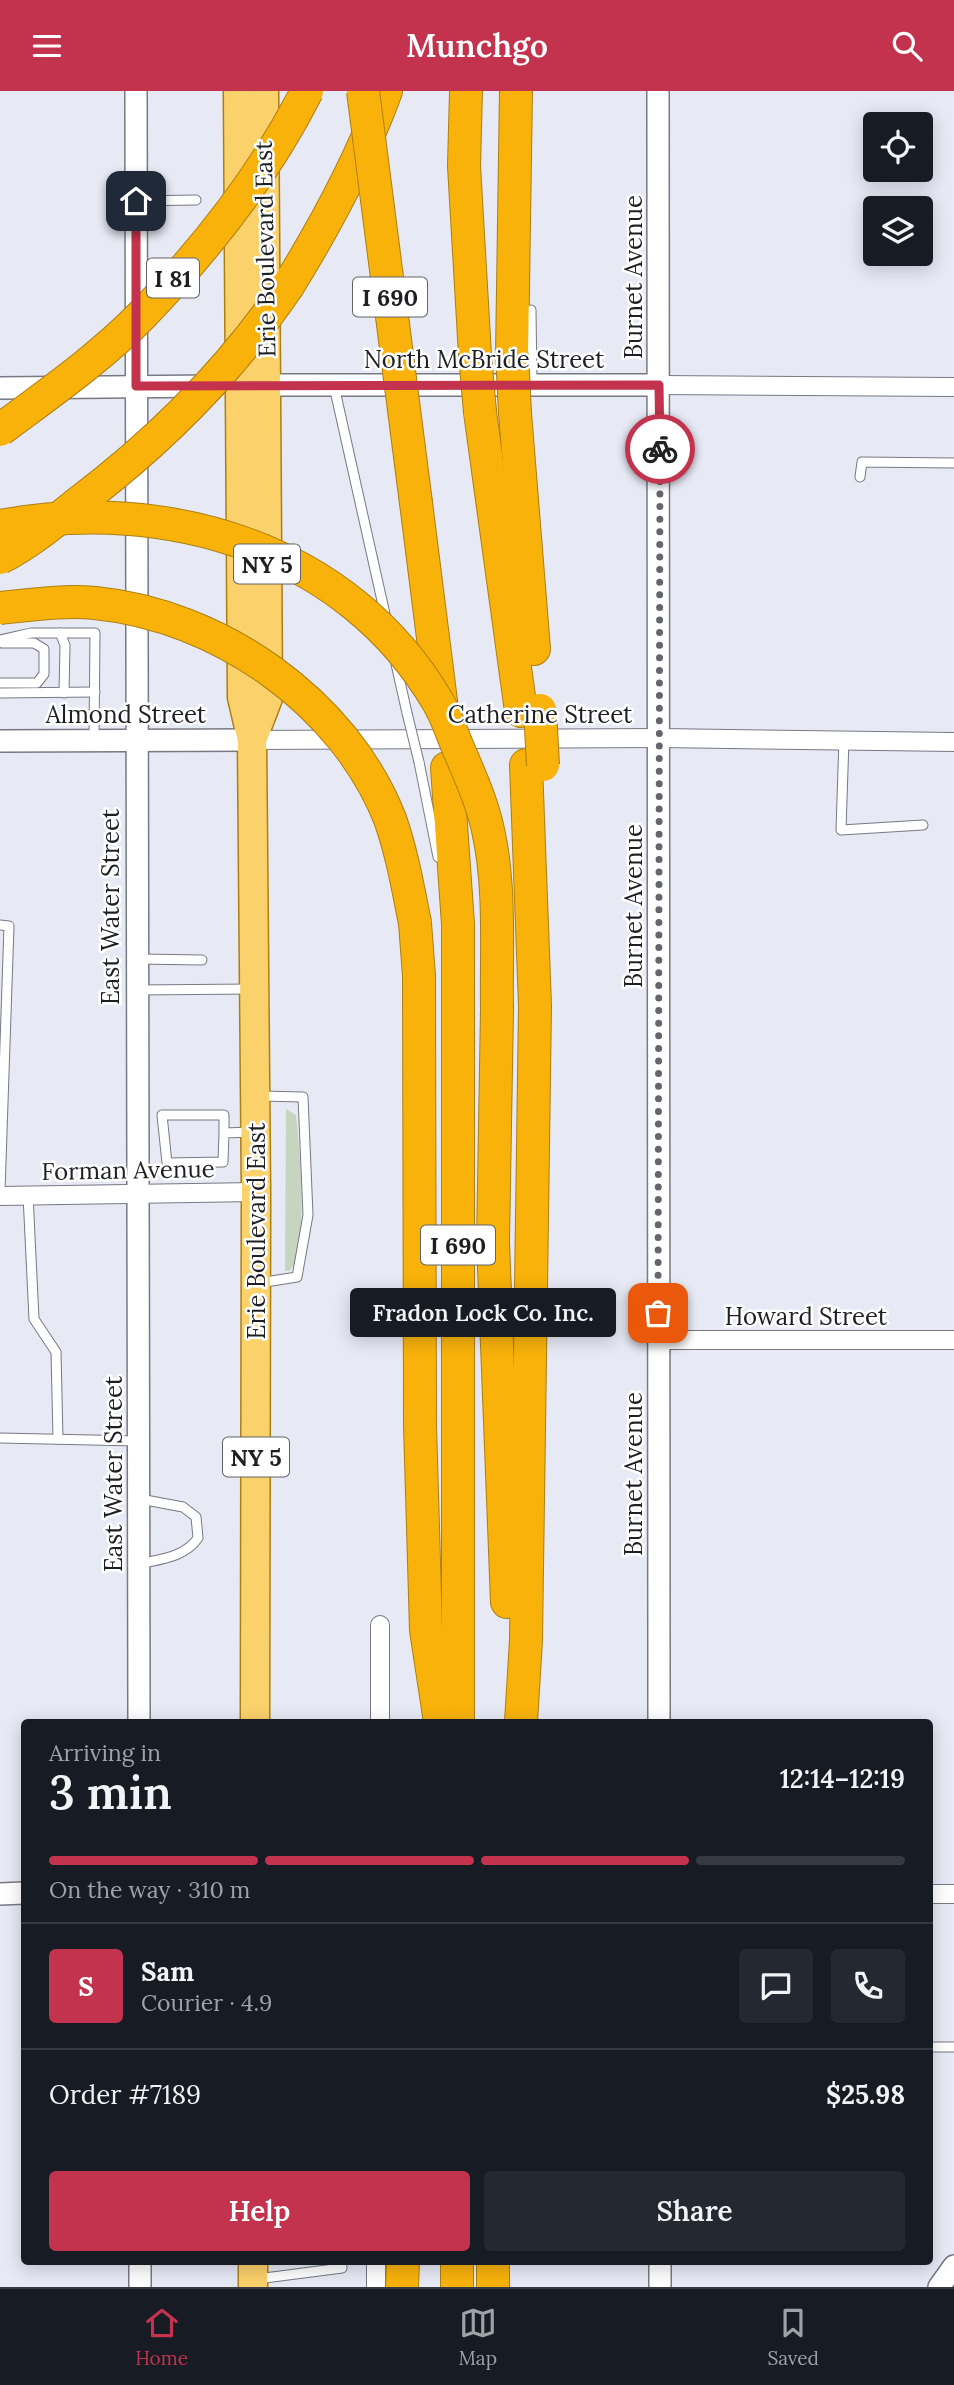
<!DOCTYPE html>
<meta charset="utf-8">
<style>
:root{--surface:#171b24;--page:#242831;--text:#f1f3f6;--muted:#9ea1a6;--line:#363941;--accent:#c4334d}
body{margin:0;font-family:Lora,serif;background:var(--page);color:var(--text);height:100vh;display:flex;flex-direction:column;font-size:26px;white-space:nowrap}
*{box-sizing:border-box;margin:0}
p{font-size:23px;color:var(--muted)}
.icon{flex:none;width:38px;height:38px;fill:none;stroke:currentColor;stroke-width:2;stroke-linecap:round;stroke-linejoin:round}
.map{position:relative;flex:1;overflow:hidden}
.panel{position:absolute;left:21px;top:1628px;width:912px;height:546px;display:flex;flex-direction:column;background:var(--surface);border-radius:7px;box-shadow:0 4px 18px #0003}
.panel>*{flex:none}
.buttons{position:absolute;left:863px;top:21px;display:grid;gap:14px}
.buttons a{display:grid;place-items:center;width:70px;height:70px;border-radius:7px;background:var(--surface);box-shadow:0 4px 18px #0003;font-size:35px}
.pin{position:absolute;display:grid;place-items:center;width:60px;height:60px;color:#fff;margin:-30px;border-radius:14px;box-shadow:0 4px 10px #0006}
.courier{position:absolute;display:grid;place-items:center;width:70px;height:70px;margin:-35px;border:5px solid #c4334d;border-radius:50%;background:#fff;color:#222;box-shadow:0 2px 9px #0007}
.bubble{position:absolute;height:49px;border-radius:7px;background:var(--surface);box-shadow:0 4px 18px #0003;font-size:23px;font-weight:600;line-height:49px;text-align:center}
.overview em{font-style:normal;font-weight:600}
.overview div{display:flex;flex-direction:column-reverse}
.overview{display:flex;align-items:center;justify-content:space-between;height:119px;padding:0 28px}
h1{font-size:46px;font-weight:600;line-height:52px}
.bar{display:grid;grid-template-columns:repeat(4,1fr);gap:10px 7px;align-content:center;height:84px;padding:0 28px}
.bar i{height:9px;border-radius:5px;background:var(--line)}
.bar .selected{background:var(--accent)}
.bar p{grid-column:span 4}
.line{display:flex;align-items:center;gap:18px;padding:0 28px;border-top:2px solid var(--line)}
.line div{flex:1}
.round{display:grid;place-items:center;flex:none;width:74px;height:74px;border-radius:7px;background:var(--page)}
.primary-button{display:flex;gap:14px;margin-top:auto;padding:14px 28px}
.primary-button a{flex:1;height:80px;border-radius:7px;background:var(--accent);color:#fff;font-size:28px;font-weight:600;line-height:80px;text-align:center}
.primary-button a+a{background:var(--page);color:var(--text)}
header{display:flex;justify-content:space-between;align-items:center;height:91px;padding:0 28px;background:var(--accent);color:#fff;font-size:32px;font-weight:600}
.tabs{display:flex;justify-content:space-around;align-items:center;height:98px;border-top:2px solid var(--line);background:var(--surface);font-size:19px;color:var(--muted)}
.tabs a{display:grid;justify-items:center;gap:4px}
.tabs .selected{color:var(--accent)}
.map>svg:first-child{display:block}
.green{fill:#c6d5c0}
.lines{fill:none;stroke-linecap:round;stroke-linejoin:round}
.service-casing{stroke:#777983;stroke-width:11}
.minor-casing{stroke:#777983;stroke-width:20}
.tertiary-casing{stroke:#777983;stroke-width:24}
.primary-casing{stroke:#ac7f13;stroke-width:31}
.motorway-casing{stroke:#ac7f13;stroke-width:34}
.service{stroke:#fff;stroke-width:9}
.minor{stroke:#fff;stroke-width:18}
.tertiary{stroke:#fff;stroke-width:21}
.primary{stroke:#fbd16c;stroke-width:28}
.motorway{stroke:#f8b20a;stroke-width:32}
.service-bridge-casing{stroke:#777983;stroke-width:11;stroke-linecap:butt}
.motorway-bridge-casing{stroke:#ac7f13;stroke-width:34;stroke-linecap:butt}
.service-bridge{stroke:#fff;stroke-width:9}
.motorway-bridge{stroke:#f8b20a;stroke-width:32}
.done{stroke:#64666c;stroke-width:7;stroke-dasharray:0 12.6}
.route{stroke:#c4334d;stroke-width:9}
.labels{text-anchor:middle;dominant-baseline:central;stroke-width:5;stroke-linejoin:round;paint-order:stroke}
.shield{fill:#fff;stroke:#626265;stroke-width:2}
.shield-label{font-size:23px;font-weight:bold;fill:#1e1f23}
.street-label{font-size:24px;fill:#1e1f23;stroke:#fff}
</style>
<header><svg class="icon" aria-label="menu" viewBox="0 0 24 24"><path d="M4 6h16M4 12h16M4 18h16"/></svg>Munchgo<svg class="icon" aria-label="search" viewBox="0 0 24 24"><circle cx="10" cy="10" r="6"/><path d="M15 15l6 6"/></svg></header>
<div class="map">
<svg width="954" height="2196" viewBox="0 0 954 2196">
<rect width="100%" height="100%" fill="#e7e9f5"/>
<path class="green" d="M286 1018 296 1024C299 1053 310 1163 289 1180H285Z"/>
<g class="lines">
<g class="service-casing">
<g id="service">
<path d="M136 110 196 109"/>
<path d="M531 219 532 294"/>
<path d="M334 295 387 532"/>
<path d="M860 386 862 371 954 372"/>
<path d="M60 542 65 554 64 602"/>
<path d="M0 549 31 542H95L94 648"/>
<path d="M396 573 407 622"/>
<path d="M0 592H37L44 583V558L34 552H2"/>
<path d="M0 602 95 601"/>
<path d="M844 648 841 739 923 734"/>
<path d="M419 671 438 766"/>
<path d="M0 834 9 835 0 1100"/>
<path d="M138 868 202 869"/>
<path d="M137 899 252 898"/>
<path d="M224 1042V1024H162L167 1072 223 1071 224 1042 253 1041"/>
<path d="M28 1104 34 1228 56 1261 58 1348"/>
<path d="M259 1192 297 1186 308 1124 303 1006 260 1005"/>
<path d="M0 1347 137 1350"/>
<path d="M139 1473C161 1468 185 1466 198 1447L196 1426 183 1416 140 1408"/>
<path d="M929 1956H954"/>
<path d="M257 2188 342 2177 341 2170"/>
</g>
</g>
<g class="minor-casing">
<g id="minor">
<path d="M659 294 954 296"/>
<path d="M252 649 660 647 954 651"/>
<path d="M0 1105 256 1101"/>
<path d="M658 1249H954"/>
<path d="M380 1631V1534"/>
<path d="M929 1803H954"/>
<path d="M376 2196V2170"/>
</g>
</g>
<g class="tertiary-casing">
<g id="tertiary">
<path d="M136 0 139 1631"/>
<path d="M658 0 659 1631"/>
<path d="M251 294H659"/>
<path d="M0 297 215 295"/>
<path d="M0 650 252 649"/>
<path d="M0 1803 24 1802"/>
<path d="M140 2170V2196"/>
<path d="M660 2170V2196"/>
<path d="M939 2196 954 2175"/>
</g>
</g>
<g class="primary-casing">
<g id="primary">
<path d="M238 0 242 606 252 649 256 1101 255 1631"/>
<path d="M252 649 268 607 264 0"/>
<path d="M253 2196V2170"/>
</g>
</g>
<g class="motorway-casing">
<g id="motorway">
<path d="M466 0 464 75 475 264"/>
<path d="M288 195C327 132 361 69 386 0"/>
<path d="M512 263 516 0"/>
<path d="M480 321 521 620"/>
<path d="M515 322 534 558"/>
<path d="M416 412 442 618"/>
<path d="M447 677 458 833V1631"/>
<path d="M415 832 419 885 420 1334 426 1539 440 1631"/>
<path d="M497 918 493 1151 507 1511"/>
<path d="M521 1631 526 1549 535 915 526 674"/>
<path d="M457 2170V2196"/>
<path d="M493 2170V2196"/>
<path d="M402 2196 403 2170"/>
</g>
</g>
<use href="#service" class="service"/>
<use href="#minor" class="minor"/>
<use href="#tertiary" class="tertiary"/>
<use href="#primary" class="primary"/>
<use href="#motorway" class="motorway"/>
<g class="service-bridge-casing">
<path id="service-bridge" d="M407 622 419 671"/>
</g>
<g class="motorway-bridge-casing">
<g id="motorway-bridge">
<path d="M363 0 416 412"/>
<path d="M512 263 515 322"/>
<path d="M475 264 480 321"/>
<path d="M0 339C48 303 100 267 142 224 205 159 266 81 307 0"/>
<path d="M0 435C167 404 348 457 438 611 447 626 452 643 459 659 470 685 482 711 488 739 501 797 496 860 497 918"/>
<path d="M0 467C29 452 53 432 78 412 159 351 231 279 288 195"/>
<path d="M0 517C31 514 64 509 95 512 219 524 344 611 390 728 402 762 408 797 415 832"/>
<path d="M540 619 543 674"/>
</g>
</g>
<use href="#service-bridge" class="service-bridge"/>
<use href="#motorway-bridge" class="motorway-bridge"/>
</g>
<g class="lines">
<path class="done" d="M658 1222 660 358"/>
<path class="route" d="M136 110V295L659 294 660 358"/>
</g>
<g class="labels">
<g class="shield">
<rect x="147" y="167.5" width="52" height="39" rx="5"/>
<rect x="353" y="186.5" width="74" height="39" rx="5"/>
<rect x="234" y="453.5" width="66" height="39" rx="5"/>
<rect x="421" y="1134.5" width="74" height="39" rx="5"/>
<rect x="223" y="1346.5" width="66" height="39" rx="5"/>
</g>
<g class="shield-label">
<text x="173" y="187">I 81</text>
<text x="390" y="206">I 690</text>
<text x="267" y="473">NY 5</text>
<text x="458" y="1154">I 690</text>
<text x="256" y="1366">NY 5</text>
</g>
<g class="street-label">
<text transform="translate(265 158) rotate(-91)">Erie Boulevard East</text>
<text transform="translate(633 186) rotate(-90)">Burnet Avenue</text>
<text x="484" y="268">North McBride Street</text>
<text x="126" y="623">Almond Street</text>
<text x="540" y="623">Catherine Street</text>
<text transform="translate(633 815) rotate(-90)">Burnet Avenue</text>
<text transform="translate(110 816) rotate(-90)">East Water Street</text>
<text transform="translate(128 1079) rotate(-1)">Forman Avenue</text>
<text transform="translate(256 1140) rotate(-90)">Erie Boulevard East</text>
<text x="806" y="1225">Howard Street</text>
<text transform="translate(113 1383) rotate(-90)">East Water Street</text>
<text transform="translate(633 1383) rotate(-90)">Burnet Avenue</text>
</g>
</g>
</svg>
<div class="buttons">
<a><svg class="icon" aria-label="locate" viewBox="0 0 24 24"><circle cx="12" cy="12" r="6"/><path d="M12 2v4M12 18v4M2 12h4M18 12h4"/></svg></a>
<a><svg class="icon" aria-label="layers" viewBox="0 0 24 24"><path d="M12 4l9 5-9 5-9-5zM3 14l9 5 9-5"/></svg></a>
</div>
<div class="pin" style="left:658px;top:1222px;background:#ea580c"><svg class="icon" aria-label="bag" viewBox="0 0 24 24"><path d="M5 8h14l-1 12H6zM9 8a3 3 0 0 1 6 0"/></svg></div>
<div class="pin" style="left:136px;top:110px;background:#1f2937"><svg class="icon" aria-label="home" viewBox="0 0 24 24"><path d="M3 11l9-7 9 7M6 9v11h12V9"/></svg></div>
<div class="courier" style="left:660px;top:358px"><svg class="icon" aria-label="bike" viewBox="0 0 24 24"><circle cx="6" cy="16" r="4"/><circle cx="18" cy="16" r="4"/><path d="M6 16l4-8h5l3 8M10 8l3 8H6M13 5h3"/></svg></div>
<div class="bubble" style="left:350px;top:1197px;width:266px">Fradon Lock Co. Inc.</div>
<section class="panel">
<div class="overview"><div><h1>3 min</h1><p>Arriving in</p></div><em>12:14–12:19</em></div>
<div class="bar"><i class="selected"></i><i class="selected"></i><i class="selected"></i><i></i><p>On the way · 310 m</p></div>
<div class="line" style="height:126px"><b class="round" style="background:var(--accent);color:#fff">S</b><div><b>Sam</b><p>Courier · 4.9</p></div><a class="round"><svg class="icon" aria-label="chat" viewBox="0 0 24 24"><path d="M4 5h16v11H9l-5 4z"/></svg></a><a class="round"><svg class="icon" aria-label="phone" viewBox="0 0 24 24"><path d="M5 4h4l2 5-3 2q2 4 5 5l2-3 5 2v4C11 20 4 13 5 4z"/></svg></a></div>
<div class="line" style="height:91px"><div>Order #7189</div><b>$25.98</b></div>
<div class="primary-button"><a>Help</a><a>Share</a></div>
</section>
</div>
<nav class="tabs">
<a class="selected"><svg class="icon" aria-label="home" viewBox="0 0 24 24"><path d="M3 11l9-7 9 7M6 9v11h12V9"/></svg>Home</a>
<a><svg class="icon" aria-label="map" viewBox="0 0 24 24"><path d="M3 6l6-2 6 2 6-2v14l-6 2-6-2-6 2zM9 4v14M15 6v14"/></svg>Map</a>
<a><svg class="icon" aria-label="saved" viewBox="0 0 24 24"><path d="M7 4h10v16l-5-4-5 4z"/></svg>Saved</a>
</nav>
